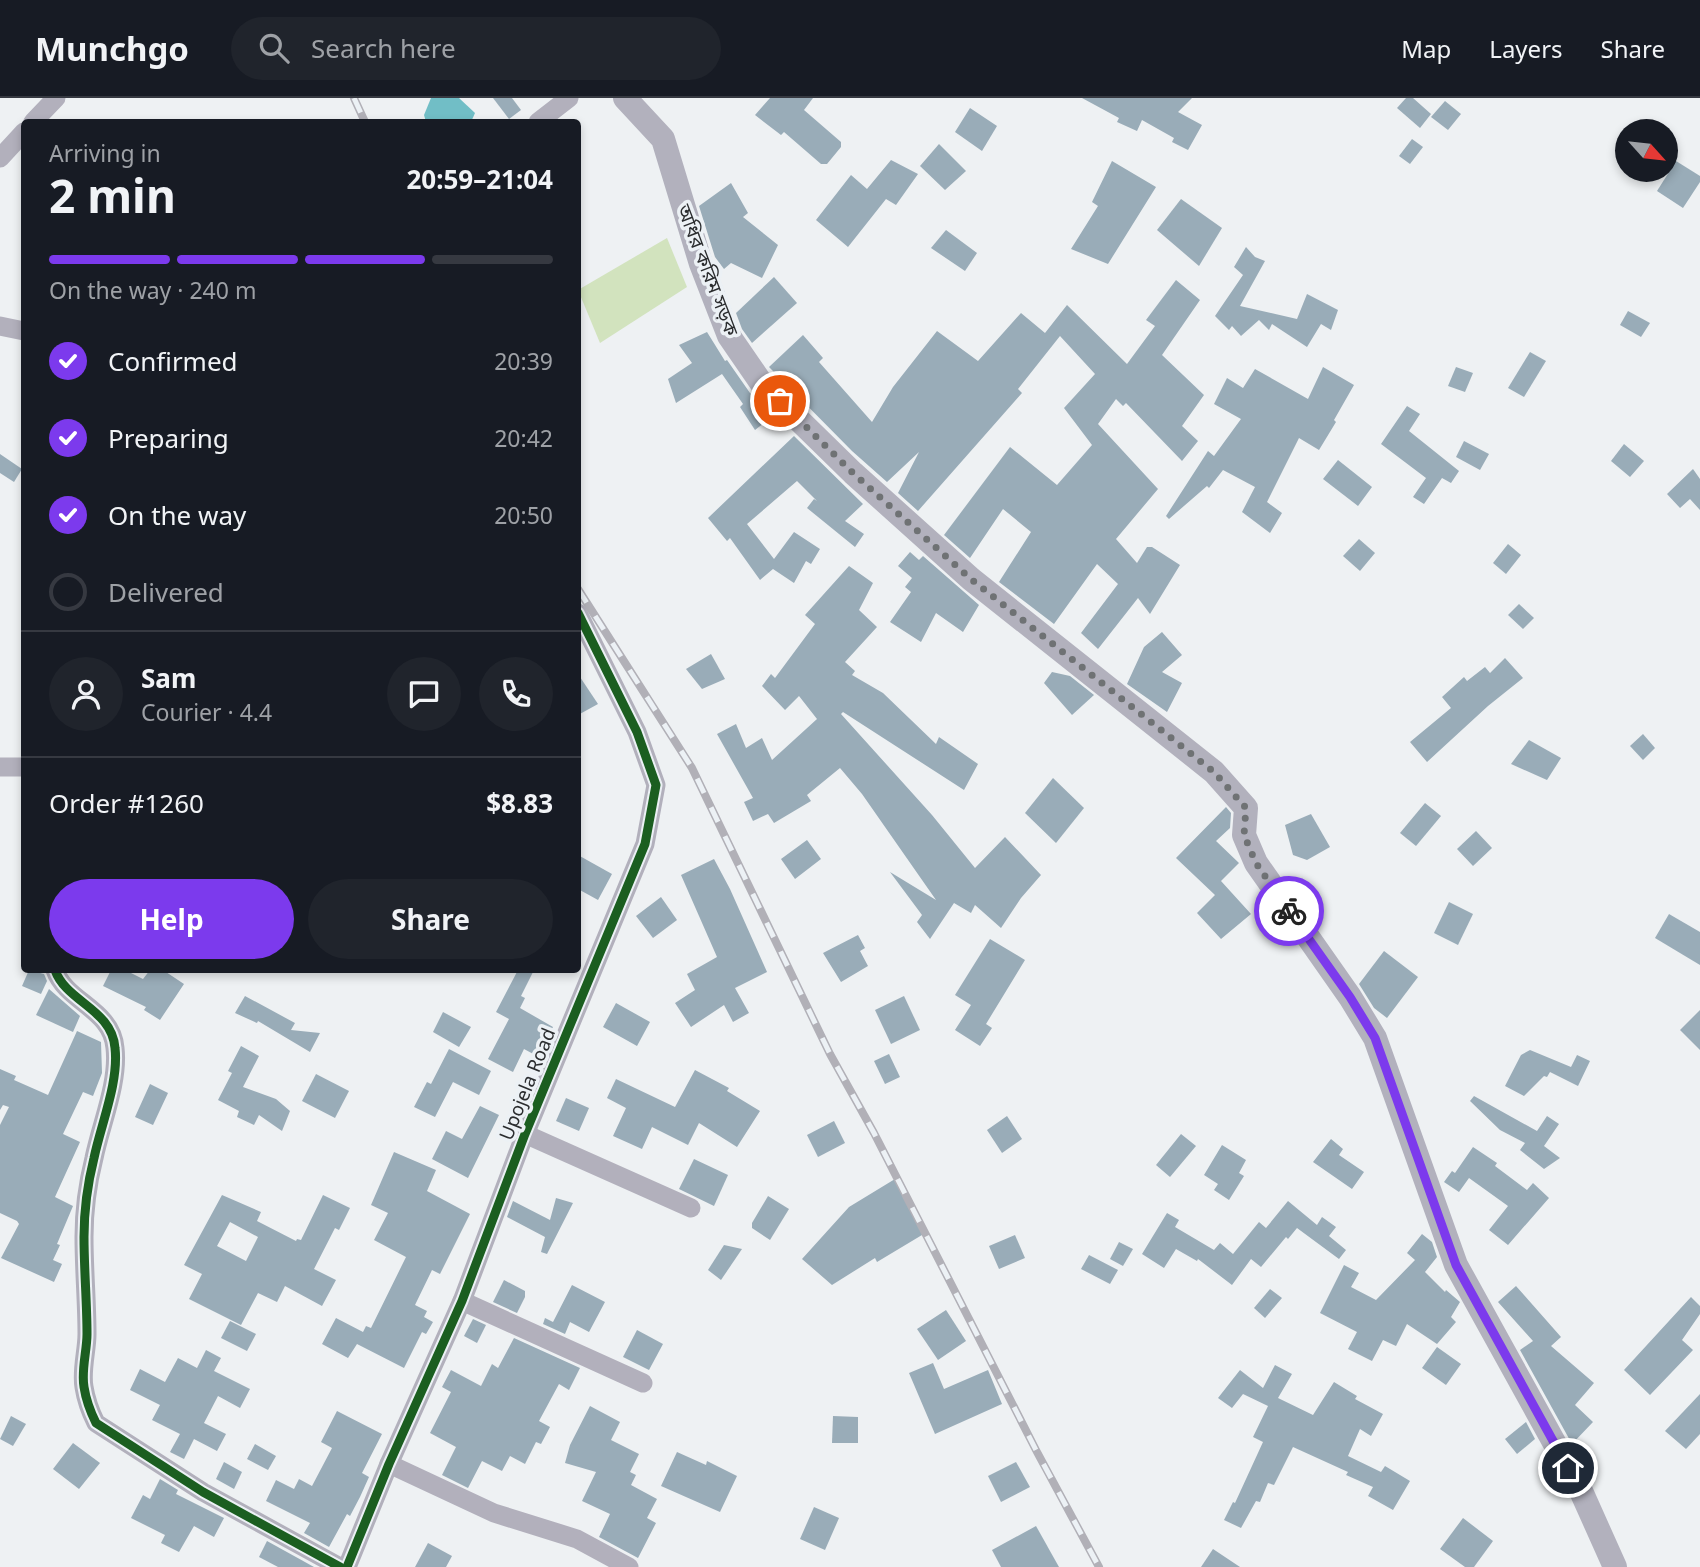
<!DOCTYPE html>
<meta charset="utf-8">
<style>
:root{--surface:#171b24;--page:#20242c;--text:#f1f3f6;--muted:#9ea1a6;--line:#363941;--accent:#7c3aed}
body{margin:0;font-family:"Noto Sans","Noto Sans Bengali",sans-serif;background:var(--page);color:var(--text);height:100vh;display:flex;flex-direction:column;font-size:26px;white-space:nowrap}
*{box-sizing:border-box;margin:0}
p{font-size:23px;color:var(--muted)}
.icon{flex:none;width:38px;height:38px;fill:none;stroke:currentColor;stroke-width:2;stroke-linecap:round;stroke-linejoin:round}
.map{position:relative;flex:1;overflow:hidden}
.side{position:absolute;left:21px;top:21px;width:560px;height:854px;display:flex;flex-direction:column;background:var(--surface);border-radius:7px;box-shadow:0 4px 10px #0003}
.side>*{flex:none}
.needle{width:46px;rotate:117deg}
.tools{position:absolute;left:1615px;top:21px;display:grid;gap:14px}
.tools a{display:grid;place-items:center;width:63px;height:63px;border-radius:50%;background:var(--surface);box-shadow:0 4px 10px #0003;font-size:35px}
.pin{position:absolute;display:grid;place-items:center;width:60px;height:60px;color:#fff;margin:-30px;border:4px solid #fff;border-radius:50%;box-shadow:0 2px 7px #0007}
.courier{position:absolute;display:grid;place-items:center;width:70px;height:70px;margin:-35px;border:5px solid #7c3aed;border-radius:50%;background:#fff;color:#222;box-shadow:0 2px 9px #0007}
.head em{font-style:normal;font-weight:700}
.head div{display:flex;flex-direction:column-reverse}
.head{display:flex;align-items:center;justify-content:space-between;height:119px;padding:0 28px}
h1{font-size:46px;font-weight:700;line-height:52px}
.bar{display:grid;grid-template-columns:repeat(4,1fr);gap:10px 7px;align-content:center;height:84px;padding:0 28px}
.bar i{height:9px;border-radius:5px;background:var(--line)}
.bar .current{background:var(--accent)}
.bar p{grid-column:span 4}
.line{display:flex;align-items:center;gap:18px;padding:0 28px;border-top:2px solid var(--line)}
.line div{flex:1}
.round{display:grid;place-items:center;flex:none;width:74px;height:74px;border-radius:37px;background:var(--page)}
ol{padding:0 28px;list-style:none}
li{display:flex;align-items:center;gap:21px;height:77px}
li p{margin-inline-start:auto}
li .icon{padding:7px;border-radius:50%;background:var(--accent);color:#fff;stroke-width:4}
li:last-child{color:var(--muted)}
li i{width:38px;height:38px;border:4px solid var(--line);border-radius:50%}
.button{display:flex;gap:14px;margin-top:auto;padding:14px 28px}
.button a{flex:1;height:80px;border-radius:42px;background:var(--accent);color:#fff;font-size:28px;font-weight:700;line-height:80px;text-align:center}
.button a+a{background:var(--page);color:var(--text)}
header{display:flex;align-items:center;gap:42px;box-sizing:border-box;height:98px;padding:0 35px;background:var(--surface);border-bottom:2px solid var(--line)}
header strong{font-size:33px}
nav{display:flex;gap:38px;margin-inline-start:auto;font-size:24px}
.search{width:490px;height:63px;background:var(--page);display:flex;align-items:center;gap:18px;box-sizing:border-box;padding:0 24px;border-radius:38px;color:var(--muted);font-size:26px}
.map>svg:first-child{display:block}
.green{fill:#d2e3be}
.water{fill:#71bec6}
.building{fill:#99acb8;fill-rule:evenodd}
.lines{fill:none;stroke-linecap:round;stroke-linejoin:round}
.minor{stroke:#b2b0bc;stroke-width:19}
.major{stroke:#b2b1bd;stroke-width:24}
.rail-casing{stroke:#b1b0b7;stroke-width:8}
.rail{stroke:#ecf1f5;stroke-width:5;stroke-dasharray:16;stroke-linecap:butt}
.cycleway-casing{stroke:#ecf1f5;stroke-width:13}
.cycleway{stroke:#1b5e20;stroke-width:9}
.done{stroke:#6f7274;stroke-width:7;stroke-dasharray:0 12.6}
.route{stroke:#7c3aed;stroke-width:9}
.labels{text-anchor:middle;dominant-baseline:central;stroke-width:7;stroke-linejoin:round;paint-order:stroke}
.street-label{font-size:19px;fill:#2b2d2f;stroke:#ecf1f5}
</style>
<header>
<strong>Munchgo</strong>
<div class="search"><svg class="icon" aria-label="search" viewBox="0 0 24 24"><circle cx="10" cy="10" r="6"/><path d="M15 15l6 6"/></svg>Search here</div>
<nav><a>Map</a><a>Layers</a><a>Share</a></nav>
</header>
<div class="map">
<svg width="1700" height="1469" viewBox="0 0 1700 1469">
<rect width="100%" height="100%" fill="#eef1f3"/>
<path class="green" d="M667 140 687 189 600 245 578 192Z"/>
<path class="water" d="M431 0H459L475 15 471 24H426L424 17Z"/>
<g class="building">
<path d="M493 0H512L521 12 509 21Z"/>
<path d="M770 0H813L804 12 841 44V49L827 66H821L784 34 781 37 755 17Z"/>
<path d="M1082 0H1192L1178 14 1202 27 1188 52 1172 44 1174 40 1142 22 1137 33 1117 24 1119 20Z"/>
<path d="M1406 0H1413L1431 16 1420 30 1397 10Z"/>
<path d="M1445 3 1461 16 1448 32 1431 19Z"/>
<path d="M970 10 997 28 982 53 955 34Z"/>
<path d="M1412 41 1423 49 1410 66 1399 58Z"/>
<path d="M939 46 966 73 945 92 920 68Z"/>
<path d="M891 62 918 76 896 107 886 101 848 149 816 122 851 77 867 91Z"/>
<path d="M1112 63 1156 89 1108 166 1071 151 1098 108 1092 104Z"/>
<path d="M1676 63 1700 78V84L1683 110 1657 93Z"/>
<path d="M731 85 748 115 743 119 778 147 762 180 731 165 724 171 715 159 699 108Z"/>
<path d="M1181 101 1222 130 1199 168 1157 132Z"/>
<path d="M946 132 977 155 965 173 931 150Z"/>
<path d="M1246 149 1255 159 1265 163 1240 208 1297 221 1307 196 1338 212 1331 232 1321 226 1307 249 1272 226 1269 232 1259 222 1241 238 1232 228 1229 232 1215 218 1243 177 1234 169Z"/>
<path d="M774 179 797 205 752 245 742 231 736 215Z"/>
<path d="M1176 182 1200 202 1162 257 1204 297 1182 328 1198 343 1182 363 1126 305 1123 308 1116 301 1098 326 1158 391 1116 441 1137 465 1147 449H1152L1180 467 1150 516 1138 500 1098 551 1081 535 1118 486 1097 466 1054 526 999 484 1031 434 1003 411 970 460 944 437 1010 349 1057 387 1092 347 1064 310 1095 276 1060 238 1018 291 1022 295 918 413 898 395 919 354 887 384 852 353 769 269 803 237 823 260 819 264 872 324 893 289 937 233 978 263 1021 215 1045 235 1067 207 1127 266 1155 228 1146 222Z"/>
<path d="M1628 213 1650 225 1641 239 1620 227Z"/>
<path d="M707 234 725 263 727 262 750 295 773 318 755 332 740 309 743 306 722 276 676 305 668 281 692 265 679 247Z"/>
<path d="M1530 254 1546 263 1524 299 1508 290Z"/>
<path d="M1323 269 1354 287 1334 322 1336 324 1319 352 1299 340 1267 404 1282 415 1270 435 1242 414 1255 389 1223 372 1209 390 1207 388 1169 421 1166 418 1208 353 1214 358 1241 321 1214 306 1227 280 1243 290 1255 271 1308 301Z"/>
<path d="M1456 269 1473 275 1465 294 1448 288Z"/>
<path d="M1407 308 1420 316 1409 333 1459 373 1451 385 1442 380 1424 406 1413 399 1426 380 1381 346Z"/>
<path d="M794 338 863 406 845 423 864 436 855 449 807 410 814 401 817 403 797 383 747 426 774 461 794 434 820 451 811 466 806 463 794 485 773 471 760 482 730 440 727 443 708 420Z"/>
<path d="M1464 343 1489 356 1480 372 1456 359Z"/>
<path d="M1624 346 1644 363 1630 379 1611 363Z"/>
<path d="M0 356 22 371 14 384 0 375Z"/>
<path d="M1338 362 1372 389 1358 408 1323 381Z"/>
<path d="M1693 371 1700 381V412L1690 401 1680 410 1667 396Z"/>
<path d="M1359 441 1375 455 1360 473 1343 458Z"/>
<path d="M1508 446 1521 457 1506 476 1493 465Z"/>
<path d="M910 454 919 462 923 458 979 507 963 534 936 515 921 544 890 524 911 494 905 489 912 480 898 468Z"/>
<path d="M849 468 873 485 859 512 877 529 845 564 855 573 852 577 883 595 936 646 939 639 978 666 964 692 843 614 841 616 932 717 975 770 1005 739 1041 777 1021 800 1001 830 975 807 971 815 954 805 930 841 917 824 922 817 890 774 936 802 862 696 840 670 807 697 811 703 774 725 768 716 753 723 744 704 753 700 717 636 736 626 746 650 762 640 772 662 817 621 799 598 785 612 762 588 771 576 775 580 815 526 805 517Z"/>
<path d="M1519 506 1534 520 1523 531 1508 517Z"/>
<path d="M1162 534 1182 557 1162 574 1182 585 1167 614 1127 586 1144 549Z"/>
<path d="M711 556 725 581 702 591 686 571Z"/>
<path d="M1505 560 1523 580 1488 608 1427 664 1410 644 1451 610 1442 599 1464 579 1467 583 1485 569 1490 575Z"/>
<path d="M1052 574 1070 578 1094 597 1072 617 1044 585Z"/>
<path d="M578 576 598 606 578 617Z"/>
<path d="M1643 636 1655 650 1643 662 1630 648Z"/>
<path d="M1529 642 1561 660 1547 682 1511 666Z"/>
<path d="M1053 680 1084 710 1056 745 1025 715Z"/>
<path d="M1425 705 1441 718 1416 748 1400 735Z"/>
<path d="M1226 709 1231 715 1230 730 1216 743 1239 765 1221 783 1251 816 1221 841 1197 815 1215 797 1176 760Z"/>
<path d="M1311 716 1330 749 1307 762 1293 757 1285 727Z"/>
<path d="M1476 733 1492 750 1473 768 1457 751Z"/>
<path d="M807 742 821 761 795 781 781 761Z"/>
<path d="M578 757 612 776 598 802 578 791Z"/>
<path d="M714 761 730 791 767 874 735 890 749 915 733 924 724 907 691 929 675 905 695 892 687 876 717 859 681 777Z"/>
<path d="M661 799 677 822 653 840 636 818Z"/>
<path d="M1449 804 1473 816 1458 847 1434 835Z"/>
<path d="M1669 816 1700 834V867L1655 840Z"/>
<path d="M858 837 865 850 860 853 868 868 841 884 823 855Z"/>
<path d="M990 841 1025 862 986 926 992 930 980 948 955 932 971 907 955 897Z"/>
<path d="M1384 853 1418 879 1387 920 1374 910 1359 886Z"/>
<path d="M29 872 44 876 47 883 41 896 22 888Z"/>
<path d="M111 872H125L143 881 150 872H163L184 886 160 922 144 912 146 909 103 888Z"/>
<path d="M518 872H534L521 898 525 900 520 910 553 929 537 958 524 951 513 974 488 961 509 921 496 914Z"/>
<path d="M49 891 80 918 73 934 36 917Z"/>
<path d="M245 898 295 925 291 932 320 935 310 954 258 923 257 925 235 915Z"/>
<path d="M904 898 920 932 891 946 875 912Z"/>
<path d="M616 905 650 924 637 948 603 929Z"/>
<path d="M1700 912V952L1680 932Z"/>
<path d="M443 914 471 929 459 949 433 934Z"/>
<path d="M77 933 101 944 102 975 93 998 83 994 63 1036 80 1044 55 1099 73 1108 57 1146 60 1147 53 1162 62 1166 54 1184 1 1160 19 1126 17 1123 0 1115V1027L9 1009 3 1007 0 1012V971L16 978 14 982 48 997Z"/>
<path d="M241 948 259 958 243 989 276 1001 290 1013 282 1033 259 1017 254 1027 237 1019 239 1013 218 1002 232 975 228 973Z"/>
<path d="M449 951 491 973 479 997 453 984 435 1019 414 1009 427 984 431 986Z"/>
<path d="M1530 952 1571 969 1577 957 1590 963 1578 988 1550 974 1547 979 1544 978 1524 998 1505 988 1521 957Z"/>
<path d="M889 956 900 979 885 986 874 963Z"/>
<path d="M695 972 729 990 727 993 760 1013 737 1049 699 1025 688 1047 652 1029 642 1051 613 1038 626 1010 607 1000 616 981 675 1009Z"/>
<path d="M316 976 349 993 335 1020 302 1003Z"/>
<path d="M150 986 168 995 153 1027 135 1019Z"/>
<path d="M1474 998 1537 1033 1547 1018 1559 1026 1544 1048 1560 1060 1544 1071 1520 1052 1525 1045 1500 1032 1470 1003Z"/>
<path d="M566 1000 589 1010 579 1033 556 1023Z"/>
<path d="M480 1008 499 1017 468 1080 432 1061 446 1033 462 1041Z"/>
<path d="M1007 1018 1022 1041 1002 1055 987 1032Z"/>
<path d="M834 1023 845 1045 818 1059 807 1037Z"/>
<path d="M1181 1036 1196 1048 1170 1079 1156 1067Z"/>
<path d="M1331 1041 1343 1051 1339 1057 1364 1074 1352 1091 1313 1064Z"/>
<path d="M1222 1047 1246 1062 1239 1075 1244 1078 1229 1102 1214 1092 1218 1086 1204 1077Z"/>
<path d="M1473 1049 1497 1065 1495 1068 1527 1092 1533 1085 1549 1100 1508 1147 1489 1132 1508 1108 1469 1080 1459 1094 1444 1084 1452 1073 1455 1075Z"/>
<path d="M394 1054 436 1072 427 1093 470 1116 440 1176 432 1172 415 1207 427 1213 424 1219 433 1224 426 1236 422 1234 404 1270 357 1246 348 1260 322 1246 336 1220 363 1234 366 1228 371 1230 406 1159 374 1142 388 1115 371 1107Z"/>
<path d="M694 1061 728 1077 714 1108 679 1091Z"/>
<path d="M895 1081 927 1134 877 1164 875 1160 832 1187 802 1161 849 1109Z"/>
<path d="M222 1097 261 1114 257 1123 296 1143 297 1141 301 1142 323 1097 350 1110 339 1132 335 1130 314 1171 336 1182 322 1208 285 1188 277 1204 258 1195 241 1227 189 1201 202 1176 184 1167ZM230 1124 258 1139 246 1163 217 1148Z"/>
<path d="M768 1098 789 1111 770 1142 752 1130V1125Z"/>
<path d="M556 1100 573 1105 547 1156 541 1154 545 1139 507 1119 513 1103 550 1122Z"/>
<path d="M1288 1103 1317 1127 1322 1119 1336 1129 1329 1138 1346 1152 1339 1161 1297 1130 1288 1141 1286 1139 1261 1169 1251 1161 1232 1187 1198 1161 1197 1163 1176 1151 1164 1170 1142 1156 1167 1115 1179 1122 1175 1129 1214 1152 1220 1145 1233 1156 1259 1124 1266 1130Z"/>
<path d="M1422 1136 1432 1144 1437 1159 1425 1174 1445 1194 1446 1192 1460 1204 1451 1219 1456 1224 1437 1246 1407 1226 1396 1248 1383 1242 1372 1263 1348 1251 1357 1234 1320 1215 1344 1167 1359 1175 1351 1189 1376 1202 1415 1162 1407 1155Z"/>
<path d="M1015 1137 1025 1160 999 1171 989 1148Z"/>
<path d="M1119 1144 1133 1151 1123 1168 1110 1161Z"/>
<path d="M724 1147 742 1151 721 1182 708 1172Z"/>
<path d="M1089 1157 1118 1172 1110 1186 1081 1171Z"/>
<path d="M504 1182 525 1193V1199L517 1215 493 1204Z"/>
<path d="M572 1187 605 1204 589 1234 570 1224 565 1236 543 1226 545 1220 553 1224Z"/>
<path d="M1516 1188 1561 1239 1551 1248 1594 1285 1575 1307 1593 1324 1572 1346 1520 1252 1533 1243 1498 1204Z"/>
<path d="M1270 1191 1282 1200 1265 1220 1254 1210Z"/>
<path d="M1691 1199 1700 1208V1216L1682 1242 1693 1252 1650 1297 1624 1272Z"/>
<path d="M946 1212 966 1243 938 1262 917 1231Z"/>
<path d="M473 1221 486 1227 477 1245 464 1238Z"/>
<path d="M230 1223 256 1236 247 1253 221 1240Z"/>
<path d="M637 1232 663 1246 649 1272 623 1259Z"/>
<path d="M514 1240 580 1270 569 1292 559 1286 539 1323 550 1329 541 1346 536 1344 525 1366 510 1358 502 1373 482 1363 468 1390 442 1377 456 1349 430 1335 451 1294 442 1289 451 1272 481 1288 492 1266 498 1270Z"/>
<path d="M1437 1249 1461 1266 1446 1287 1422 1270Z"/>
<path d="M206 1252 221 1260 214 1273 250 1291 240 1310 218 1298 204 1325 226 1336 217 1353 194 1341 184 1361 170 1354 180 1336 152 1322 160 1307 130 1292 140 1271 165 1284 178 1260 197 1270Z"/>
<path d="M933 1265 944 1291 988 1272 1002 1306 935 1336 909 1275Z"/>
<path d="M1275 1267 1292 1276 1278 1300 1313 1317 1334 1284 1357 1298 1355 1301 1383 1316 1371 1338 1360 1331 1348 1358 1381 1374 1385 1368 1410 1383 1393 1412 1368 1398 1373 1389 1346 1377 1348 1374 1293 1349 1274 1387 1268 1385 1260 1404 1256 1403 1241 1430 1224 1422 1233 1404 1235 1405 1263 1344 1253 1339 1268 1308 1243 1296 1232 1310 1218 1300 1240 1272 1263 1290Z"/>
<path d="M1700 1296V1336L1686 1351 1665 1333Z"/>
<path d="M590 1308 620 1324 611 1342 639 1356 630 1374 636 1377 631 1387 657 1401 647 1420 656 1425 638 1460 599 1439 610 1416 582 1403 596 1374 565 1365 570 1347Z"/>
<path d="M337 1313 382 1336 362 1375 369 1379 360 1399 350 1418 347 1416 329 1449 304 1435 310 1425 266 1403 276 1382 294 1391 299 1381 312 1388 332 1350 321 1344Z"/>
<path d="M11 1318 26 1326 13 1348 0 1341Z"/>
<path d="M833 1318 858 1319V1345H832Z"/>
<path d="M1526 1324 1535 1341 1517 1356 1505 1341Z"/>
<path d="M73 1345 100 1365 79 1391 53 1371Z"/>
<path d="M255 1346 276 1358 268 1372 247 1361Z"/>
<path d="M677 1354 706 1367 707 1363 737 1378 720 1414 661 1388Z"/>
<path d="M224 1364 242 1374 234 1391 216 1381Z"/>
<path d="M1016 1364 1030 1389 1001 1404 988 1378Z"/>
<path d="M160 1381 178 1392 176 1396 224 1420 214 1439 194 1428 179 1454 161 1445 165 1437 131 1420 143 1397 150 1401Z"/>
<path d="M814 1409 839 1420 825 1452 800 1441Z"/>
<path d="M1463 1420 1493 1443 1474 1469H1465L1440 1451Z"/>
<path d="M1036 1428 1059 1469H1001L992 1452Z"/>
<path d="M267 1443 314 1469H278L259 1459Z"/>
<path d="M428 1445 452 1458 446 1469H415Z"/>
<path d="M1213 1451 1240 1469H1201Z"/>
</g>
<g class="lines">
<g class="minor">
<path d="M33 24 56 0"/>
<path d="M538 24 569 0"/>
<path d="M0 60 24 34"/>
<path d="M0 228 24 233"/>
<path d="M0 669H24"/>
<path d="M55 872C66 904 112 911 115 950 119 984 101 1026 94 1060 88 1084 84 1114 84 1139 84 1172 87 1204 87 1236 87 1253 81 1272 84 1289 86 1302 90 1313 96 1325L203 1394 340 1469"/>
<path d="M525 1036 691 1110"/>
<path d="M462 1203 643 1285"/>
<path d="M389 1366 494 1415 577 1441 629 1469"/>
<path d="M347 1469 389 1366 462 1203 525 1036 645 746 656 687 637 634 578 515"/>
</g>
<path class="major" d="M625 0 663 41 701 166 729 238 762 286 853 375 971 481 1214 674 1246 710 1244 737 1256 765 1350 899 1375 940 1456 1167 1581 1393 1615 1469"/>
<g class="rail-casing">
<g id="rail">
<path d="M354 0 365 24"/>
<path d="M578 491 692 670 830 956 874 1035 1037 1354 1099 1469"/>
</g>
</g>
<use href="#rail" class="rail"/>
<g class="cycleway-casing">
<g id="cycleway">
<path d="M55 872C66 904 112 911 115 950 119 984 101 1026 94 1060 88 1084 84 1114 84 1139 84 1172 87 1204 87 1236 87 1253 81 1272 84 1289 86 1302 90 1313 96 1325L203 1394 340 1469"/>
<path d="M347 1469 389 1366 462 1203 525 1036 645 746 656 687 637 634 578 515"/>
</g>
</g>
<use href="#cycleway" class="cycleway"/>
</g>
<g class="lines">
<path class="done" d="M780 303 853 375 971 481 1214 674 1246 710 1244 737 1256 765 1289 813"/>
<path class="route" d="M1289 813 1350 899 1375 940 1456 1167 1568 1370"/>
</g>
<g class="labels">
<g class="street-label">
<text transform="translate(708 172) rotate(69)">অধির করিম সড়ক</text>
<text transform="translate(527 986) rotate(-68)">Upojela Road</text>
</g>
</g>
</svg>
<div class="tools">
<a><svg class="needle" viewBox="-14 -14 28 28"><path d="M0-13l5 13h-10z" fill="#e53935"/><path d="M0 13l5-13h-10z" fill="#9ea1a6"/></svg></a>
</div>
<div class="pin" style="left:780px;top:303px;background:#ea580c"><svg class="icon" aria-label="bag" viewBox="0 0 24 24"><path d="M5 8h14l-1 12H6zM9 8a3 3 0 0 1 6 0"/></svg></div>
<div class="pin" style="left:1568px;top:1370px;background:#1f2937"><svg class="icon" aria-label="home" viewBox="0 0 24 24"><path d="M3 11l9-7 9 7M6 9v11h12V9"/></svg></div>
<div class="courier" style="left:1289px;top:813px"><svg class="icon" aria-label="bike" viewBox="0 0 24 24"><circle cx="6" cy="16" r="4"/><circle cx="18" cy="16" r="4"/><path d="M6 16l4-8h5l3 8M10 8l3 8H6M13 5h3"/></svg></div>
<section class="side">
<div class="head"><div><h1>2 min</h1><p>Arriving in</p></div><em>20:59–21:04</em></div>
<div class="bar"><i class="current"></i><i class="current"></i><i class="current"></i><i></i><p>On the way · 240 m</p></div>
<ol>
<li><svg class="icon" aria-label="check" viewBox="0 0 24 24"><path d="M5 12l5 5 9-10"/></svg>Confirmed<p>20:39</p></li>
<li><svg class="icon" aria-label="check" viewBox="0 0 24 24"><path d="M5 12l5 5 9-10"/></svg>Preparing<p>20:42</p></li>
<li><svg class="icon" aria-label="check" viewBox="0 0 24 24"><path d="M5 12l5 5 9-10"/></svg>On the way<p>20:50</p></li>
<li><i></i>Delivered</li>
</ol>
<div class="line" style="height:126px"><a class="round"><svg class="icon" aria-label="person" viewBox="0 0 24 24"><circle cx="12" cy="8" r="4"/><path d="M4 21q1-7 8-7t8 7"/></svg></a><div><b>Sam</b><p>Courier · 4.4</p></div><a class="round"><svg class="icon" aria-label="chat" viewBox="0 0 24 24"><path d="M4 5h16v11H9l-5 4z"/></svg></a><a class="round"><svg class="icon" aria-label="phone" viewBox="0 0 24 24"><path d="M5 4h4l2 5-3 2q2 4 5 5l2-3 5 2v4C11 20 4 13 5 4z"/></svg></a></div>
<div class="line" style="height:91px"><div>Order #1260</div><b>$8.83</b></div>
<div class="button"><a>Help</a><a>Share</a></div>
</section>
</div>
